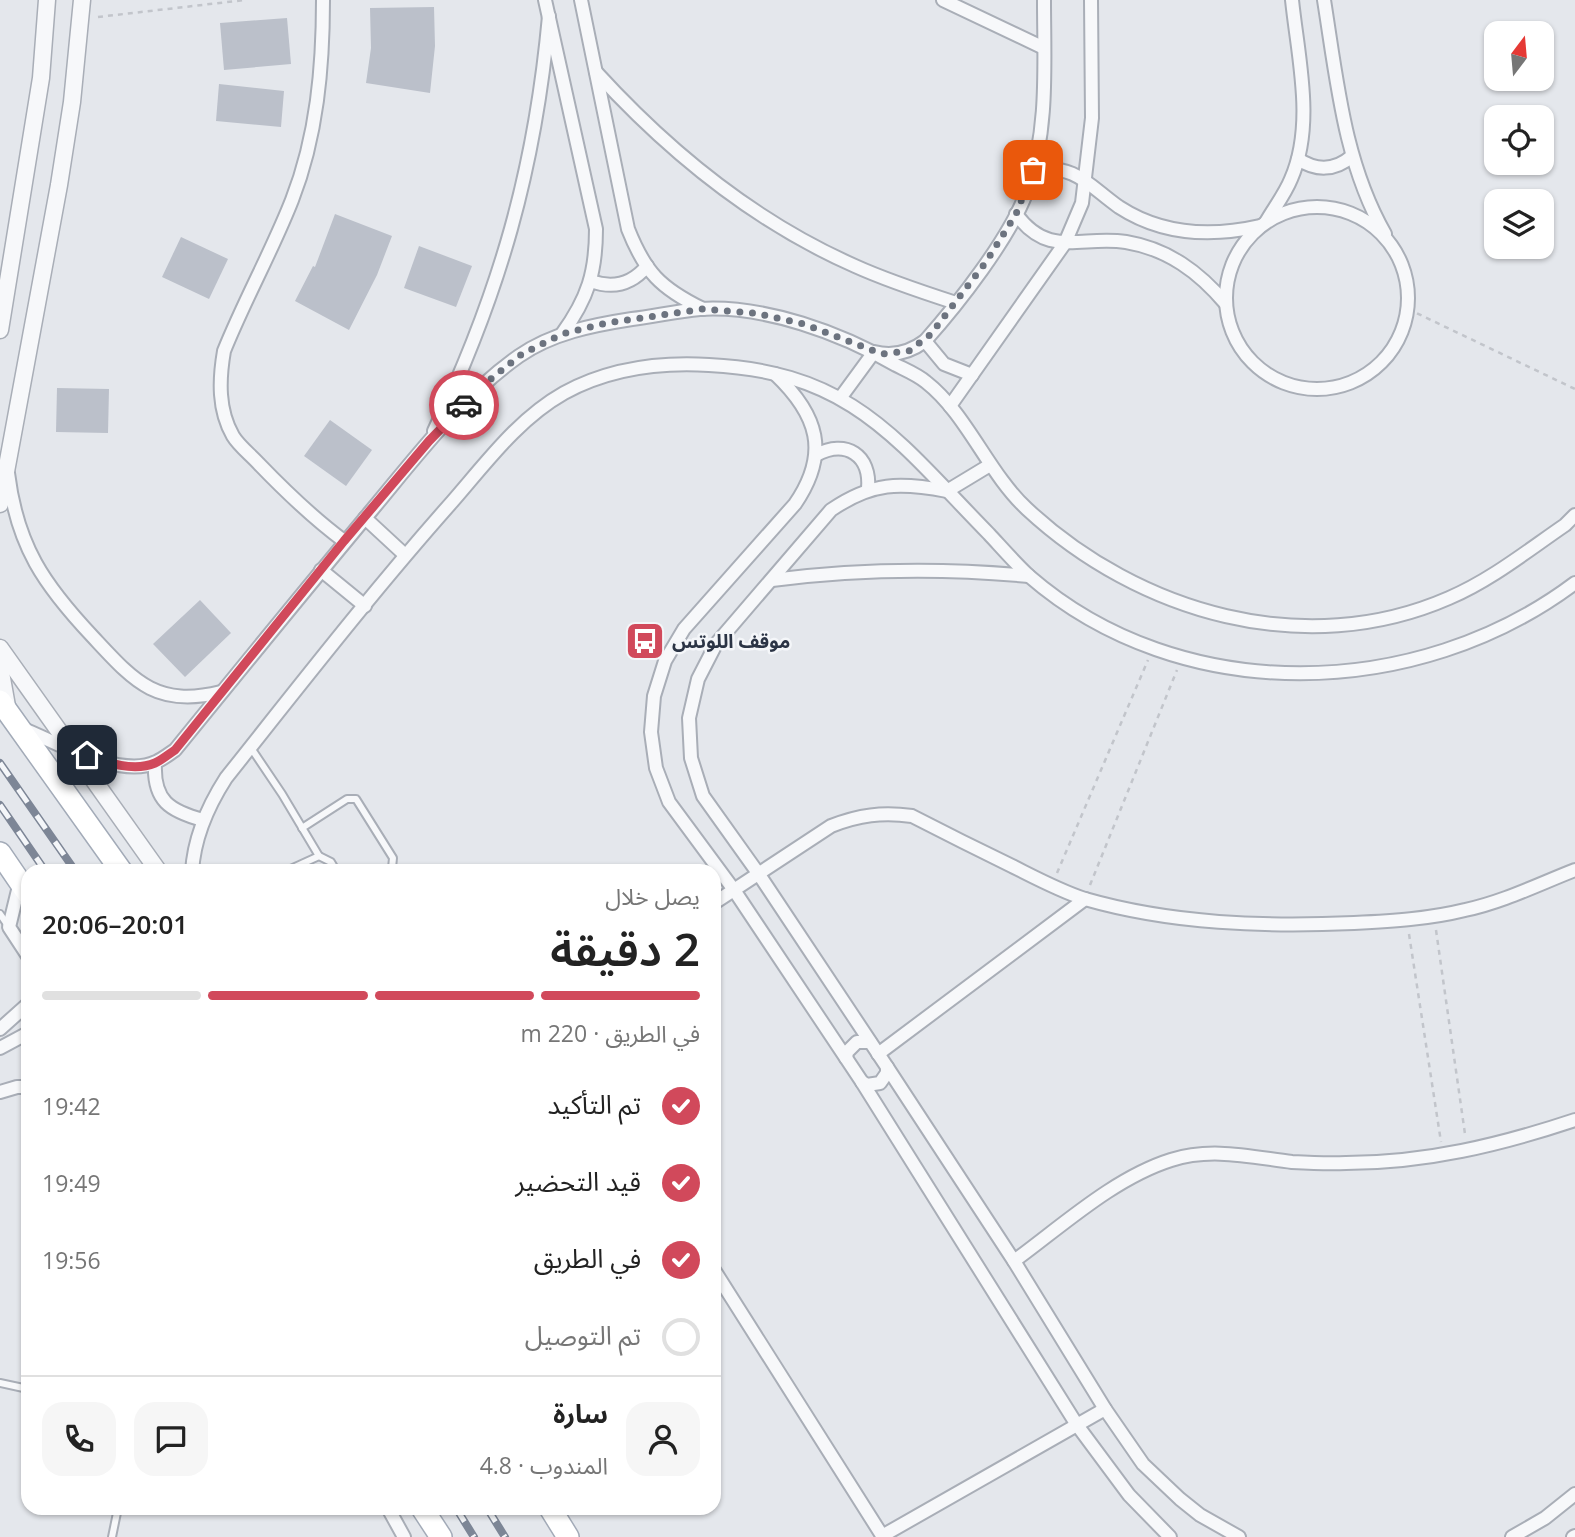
<!DOCTYPE html>
<html lang="ar">
<meta charset="utf-8">
<style>
:root{--surface:#fff;--page:#f6f6f6;--text:#222;--muted:#767676;--line:#e0e0e0;--accent:#d1495b}
body{margin:0;font-family:"Open Sans","Noto Sans Arabic",sans-serif;background:var(--page);color:var(--text);direction:rtl;height:100vh;display:flex;flex-direction:column;font-size:26px;white-space:nowrap}
*{box-sizing:border-box;margin:0}
p{font-size:23px;color:var(--muted)}
.icon{flex:none;width:38px;height:38px;fill:none;stroke:currentColor;stroke-width:2;stroke-linecap:round;stroke-linejoin:round}
.map{position:relative;flex:1;overflow:hidden;direction:ltr}
.side{position:absolute;left:21px;top:864px;width:700px;height:651px;display:flex;flex-direction:column;background:var(--surface);border-radius:21px;box-shadow:0 2px 5px #0004;direction:rtl}
.side>*{flex:none}
.needle{width:46px;rotate:16deg}
.controls{position:absolute;left:1484px;top:21px;display:grid;gap:14px}
.controls a{display:grid;place-items:center;width:70px;height:70px;border-radius:14px;background:var(--surface);box-shadow:0 2px 5px #0004;font-size:35px}
.pin{position:absolute;display:grid;place-items:center;width:60px;height:60px;color:#fff;margin:-30px;border-radius:14px;box-shadow:0 4px 10px #0006}
.courier{position:absolute;display:grid;place-items:center;width:70px;height:70px;margin:-35px;border:5px solid #d1495b;border-radius:50%;background:#fff;color:#222;box-shadow:0 2px 9px #0007}
.summary em{font-style:normal;font-weight:600}
.summary div{display:flex;flex-direction:column-reverse}
.summary{display:flex;align-items:center;justify-content:space-between;height:119px;padding:0 21px}
h1{font-size:46px;font-weight:600;line-height:52px}
.bar{display:grid;grid-template-columns:repeat(4,1fr);gap:10px 7px;align-content:center;height:84px;padding:0 21px}
.bar i{height:9px;border-radius:5px;background:var(--line)}
.bar .current{background:var(--accent)}
.bar p{grid-column:span 4}
.line{display:flex;align-items:center;gap:18px;padding:0 21px;border-top:2px solid var(--line)}
.line div{flex:1}
.round{display:grid;place-items:center;flex:none;width:74px;height:74px;border-radius:21px;background:var(--page)}
ol{padding:0 21px;list-style:none}
li{display:flex;align-items:center;gap:21px;height:77px}
li p{margin-inline-start:auto}
li .icon{padding:7px;border-radius:50%;background:var(--accent);color:#fff;stroke-width:4}
li:last-child{color:var(--muted)}
li i{width:38px;height:38px;border:4px solid var(--line);border-radius:50%}
.map>svg:first-child{display:block}
.building{fill:#bbc0ca}
.lines{fill:none;stroke-linecap:round;stroke-linejoin:round}
.service-casing{stroke:#a9aeb7;stroke-width:10}
.minor-casing{stroke:#a9aeb7;stroke-width:16}
.tertiary-casing{stroke:#a9aeb7;stroke-width:19}
.primary-casing{stroke:#a3abb8;stroke-width:24}
.path{stroke:#c2c5cb;stroke-width:2.5;stroke-dasharray:5 5;stroke-linecap:butt}
.service{stroke:#f7f8fa;stroke-width:6}
.minor{stroke:#f7f8fa;stroke-width:12}
.tertiary{stroke:#f7f8fa;stroke-width:16}
.primary{stroke:#fff;stroke-width:21}
.rail-casing{stroke:#7d8696;stroke-width:8}
.rail{stroke:#f4f6f9;stroke-width:5;stroke-dasharray:16;stroke-linecap:butt}
.done{stroke:#6c737f;stroke-width:7;stroke-dasharray:0 12.6}
.route{stroke:#d1495b;stroke-width:9}
.labels{text-anchor:middle;dominant-baseline:central;stroke-width:5;stroke-linejoin:round;paint-order:stroke}
.poi-label{font-size:19px;font-weight:bold;fill:#2b3445;stroke:#f4f6f9;text-anchor:start}
</style>
<div class="map">
<svg width="1575" height="1537" viewBox="0 0 1575 1537">
<rect width="100%" height="100%" fill="#e4e7ec"/>
<g class="building">
<path d="M434 7 435 46 430 93 366 83 371 48 370 8Z"/>
<path d="M287 18 291 64 224 70 220 23Z"/>
<path d="M219 84 284 91 281 127 216 121Z"/>
<path d="M335 214 392 236 377 275 349 330 295 301 313 266 315 267Z"/>
<path d="M181 237 228 259 209 299 162 277Z"/>
<path d="M419 246 472 266 456 307 404 288Z"/>
<path d="M57 388 109 389 108 433 56 432Z"/>
<path d="M330 420 372 450 346 486 304 456Z"/>
<path d="M200 600 231 633 185 677 153 644Z"/>
</g>
<g class="lines">
<g class="service-casing">
<g id="service">
<path d="M251 748 282 794 319 856"/>
<path d="M302 828 347 799H356L393 858 392 868 386 872"/>
<path d="M284 872 319 856 331 862 337 872"/>
<path d="M0 914 9 927"/>
<path d="M0 1383 28 1389"/>
<path d="M112 1537 118 1508"/>
</g>
</g>
<g class="minor-casing">
<g id="minor">
<path d="M323 0C323 67 317 136 292 200 272 251 245 299 224 351 219 380 218 410 233 436 239 446 251 455 259 464 286 492 313 518 344 541"/>
<path d="M545 0 596 229C596 272 588 298 562 334"/>
<path d="M581 0 628 229C645 272 660 288 703 309"/>
<path d="M943 0 1044 48"/>
<path d="M1324 0C1337 81 1344 162 1385 234"/>
<path d="M596 72C670 153 755 222 855 266 888 281 922 292 956 303"/>
<path d="M1298 159C1316 171 1335 171 1352 156"/>
<path d="M1033 170C1076 164 1088 185 1119 207 1162 235 1212 237 1260 226"/>
<circle cx="1317" cy="298" r="91"/>
<path d="M1016 214C1049 259 1081 235 1126 242 1168 249 1199 272 1226 304"/>
<path d="M1266 222C1274 208 1285 194 1291 179 1315 124 1298 58 1292 0"/>
<path d="M591 281C613 289 632 284 647 266"/>
<path d="M925 341 944 364 972 375"/>
<path d="M775 374C818 415 830 453 795 504L684 629 665 661 654 696 651 732 656 768 669 802 734 890 862 1082 1077 1425 1129 1495 1170 1537"/>
<path d="M841 397 874 352C893 357 909 353 925 341 958 304 1010 238 1027 191 1049 130 1044 63 1044 0"/>
<path d="M950 406 1065 243 1082 203 1092 118 1091 0"/>
<path d="M434 431C500 292 535 169 549 16"/>
<path d="M816 455C846 439 871 455 868 489"/>
<path d="M990 465 947 491C900 482 872 482 831 510L716 644 698 679 689 718 691 758 703 796 758 873 887 1067 1014 1261 1105 1409 1143 1464 1180 1499 1200 1515 1239 1537"/>
<path d="M8 473C17 546 44 585 93 637 134 681 156 708 221 692"/>
<path d="M365 518 405 555"/>
<path d="M321 570 365 606"/>
<path d="M772 580C858 569 943 568 1029 576"/>
<path d="M24 729C57 743 121 779 156 762 163 759 169 754 175 750 240 670 305 590 371 511 416 457 461 397 519 356 552 333 593 325 632 319 655 316 678 311 700 309 765 305 841 333 896 365 906 370 918 375 926 382 967 414 988 473 1027 509 1139 613 1305 661 1449 598 1491 580 1527 551 1565 525L1575 515"/>
<path d="M155 763C153 801 170 811 203 820"/>
<path d="M192 872C194 837 208 806 226 778 300 685 373 591 452 502 486 463 518 419 564 393 608 369 660 362 709 365 852 372 896 439 989 534 1002 548 1015 563 1029 576 1181 708 1418 701 1575 583"/>
<path d="M20 882 9 927 28 956"/>
<path d="M714 903 831 826C859 815 882 812 912 816 945 833 979 850 1012 866 1036 878 1060 891 1085 899 1172 924 1265 927 1354 923 1392 921 1429 919 1465 910 1503 902 1539 884 1575 870"/>
<path d="M0 1029 28 1004"/>
<path d="M0 1048 28 1033"/>
<path d="M878 1054 1085 899"/>
<path d="M846 1058 847 1052 857 1042H870"/>
<path d="M862 1082 867 1085 880 1083 887 1073V1067"/>
<path d="M0 1092 17 1087H28"/>
<path d="M1014 1261C1062 1226 1114 1178 1171 1160 1211 1147 1251 1157 1292 1162 1310 1163 1328 1164 1346 1163 1425 1163 1500 1145 1575 1120"/>
<path d="M714 1270 883 1537"/>
<path d="M388 1508 404 1537"/>
<path d="M882 1536 1105 1409"/>
<path d="M1512 1537 1545 1518 1575 1494"/>
<path d="M1573 1537 1575 1536"/>
</g>
</g>
<g class="tertiary-casing">
<g id="tertiary">
<path d="M0 330 41 78 47 0"/>
<path d="M0 504 59 185 72 102 82 0"/>
<path d="M0 648 159 872"/>
<path d="M0 667 8 712"/>
</g>
</g>
<g class="primary-casing">
<g id="primary">
<path d="M0 701 122 872"/>
<path d="M0 853 28 894"/>
<path d="M422 1508 441 1537"/>
<path d="M550 1508 568 1537"/>
</g>
</g>
<g class="path">
<path d="M98 17 245 0"/>
<path d="M1408 309 1575 389"/>
<path d="M1057 873 1148 660"/>
<path d="M1090 885 1177 670"/>
<path d="M1436 930 1465 1134"/>
<path d="M1409 934 1441 1142"/>
</g>
<use href="#service" class="service"/>
<use href="#minor" class="minor"/>
<use href="#tertiary" class="tertiary"/>
<use href="#primary" class="primary"/>
<g class="rail-casing">
<g id="rail">
<path d="M0 763 76 872"/>
<path d="M0 805 46 872"/>
<path d="M456 1508 474 1537"/>
<path d="M487 1508 505 1537"/>
</g>
</g>
<use href="#rail" class="rail"/>
</g>
<g class="lines">
<path class="done" d="M464 405 487 382 522 354 562 334 607 323 703 309 754 313 804 324 882 354 909 351 931 334 986 262 1016 214 1033 170"/>
<path class="route" d="M87 755C107 763 134 772 155 763 162 760 169 754 175 750L344 541 429 441 464 405"/>
</g>
<defs>
<g id="bus-square" transform="scale(2.0125)"><rect x="-9" y="-9" width="18" height="18" rx="4" fill="#d1495b" stroke="#f4f6f9"/><path d="M-5-6H5V4H4V6H2V4H-2V6H-4V4H-5ZM-3.5-4V0h7V-4ZM-3.5 1.2v1.5H-2V1.2ZM2 1.2v1.5H3.5V1.2Z" fill="#fff"/></g>
</defs>
<g fill-rule="evenodd">
<use href="#bus-square" x="645" y="641"/>
</g>
<g class="labels">
<g class="poi-label">
<text x="672" y="641">موقف اللوتس</text>
</g>
</g>
</svg>
<div class="controls">
<a><svg class="needle" viewBox="-14 -14 28 28"><path d="M0-13l5 13h-10z" fill="#e53935"/><path d="M0 13l5-13h-10z" fill="#767676"/></svg></a>
<a><svg class="icon" aria-label="locate" viewBox="0 0 24 24"><circle cx="12" cy="12" r="6"/><path d="M12 2v4M12 18v4M2 12h4M18 12h4"/></svg></a>
<a><svg class="icon" aria-label="layers" viewBox="0 0 24 24"><path d="M12 4l9 5-9 5-9-5zM3 14l9 5 9-5"/></svg></a>
</div>
<div class="pin" style="left:1033px;top:170px;background:#ea580c"><svg class="icon" aria-label="bag" viewBox="0 0 24 24"><path d="M5 8h14l-1 12H6zM9 8a3 3 0 0 1 6 0"/></svg></div>
<div class="pin" style="left:87px;top:755px;background:#1f2937"><svg class="icon" aria-label="home" viewBox="0 0 24 24"><path d="M3 11l9-7 9 7M6 9v11h12V9"/></svg></div>
<div class="courier" style="left:464px;top:405px"><svg class="icon" aria-label="car" viewBox="0 0 24 24"><path d="M5 17H2v-5l4-1 3-4h7l3 4 3 1v5h-3M9 17h6M6 11h13"/><circle cx="7" cy="17" r="2"/><circle cx="17" cy="17" r="2"/></svg></div>
<section class="side">
<div class="summary"><div><h1>2 دقيقة</h1><p>يصل خلال</p></div><em>20:01–20:06</em></div>
<div class="bar"><i class="current"></i><i class="current"></i><i class="current"></i><i></i><p>في الطريق · 220 m</p></div>
<ol>
<li><svg class="icon" aria-label="check" viewBox="0 0 24 24"><path d="M5 12l5 5 9-10"/></svg>تم التأكيد<p>19:42</p></li>
<li><svg class="icon" aria-label="check" viewBox="0 0 24 24"><path d="M5 12l5 5 9-10"/></svg>قيد التحضير<p>19:49</p></li>
<li><svg class="icon" aria-label="check" viewBox="0 0 24 24"><path d="M5 12l5 5 9-10"/></svg>في الطريق<p>19:56</p></li>
<li><i></i>تم التوصيل</li>
</ol>
<div class="line" style="height:126px"><a class="round"><svg class="icon" aria-label="person" viewBox="0 0 24 24"><circle cx="12" cy="8" r="4"/><path d="M4 21q1-7 8-7t8 7"/></svg></a><div><b>سارة</b><p>المندوب · 4.8</p></div><a class="round"><svg class="icon" aria-label="chat" viewBox="0 0 24 24"><path d="M4 5h16v11H9l-5 4z"/></svg></a><a class="round"><svg class="icon" aria-label="phone" viewBox="0 0 24 24"><path d="M5 4h4l2 5-3 2q2 4 5 5l2-3 5 2v4C11 20 4 13 5 4z"/></svg></a></div>
</section>
</div>
